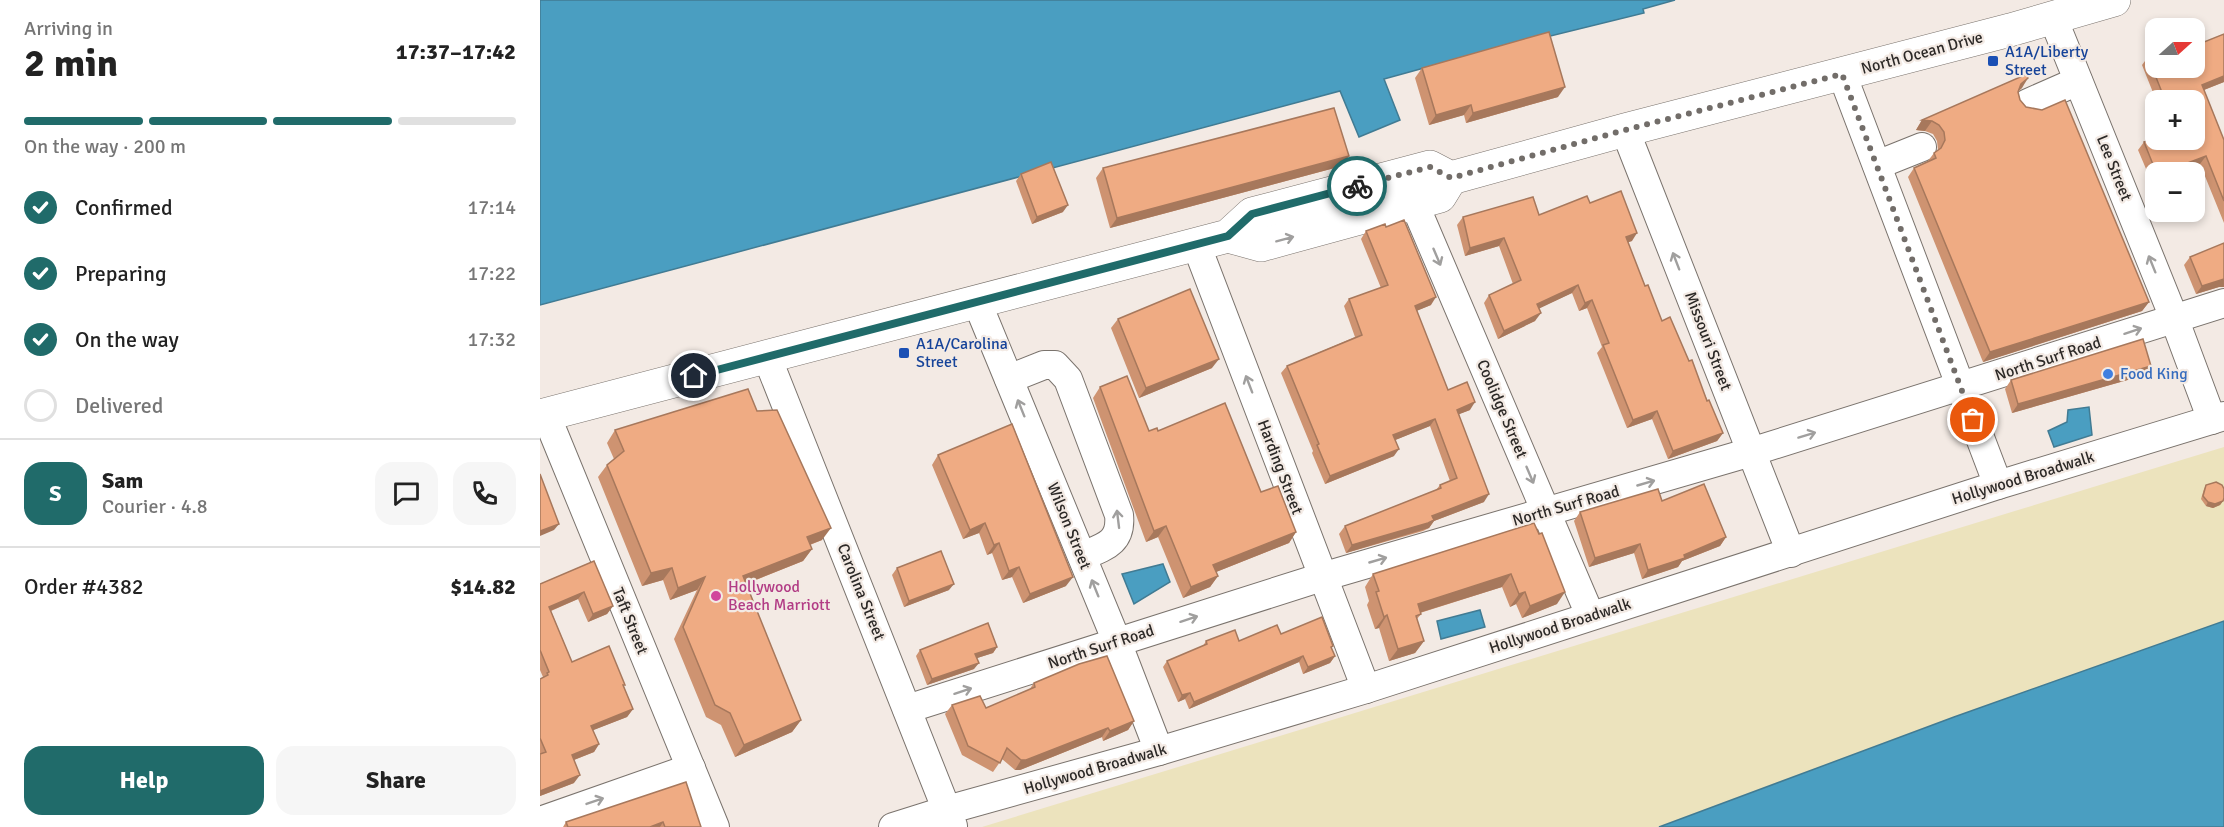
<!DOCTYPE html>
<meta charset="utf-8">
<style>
:root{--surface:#fff;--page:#f6f6f6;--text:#222;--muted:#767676;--line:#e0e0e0;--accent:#206b6a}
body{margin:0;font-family:Signika,sans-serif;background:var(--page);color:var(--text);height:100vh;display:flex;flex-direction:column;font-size:22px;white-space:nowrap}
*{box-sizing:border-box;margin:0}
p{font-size:20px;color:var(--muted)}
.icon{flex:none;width:33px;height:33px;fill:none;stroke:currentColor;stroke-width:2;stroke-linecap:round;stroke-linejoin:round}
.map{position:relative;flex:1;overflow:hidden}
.panel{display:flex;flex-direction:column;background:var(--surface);width:540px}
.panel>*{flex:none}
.needle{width:39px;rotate:69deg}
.fabs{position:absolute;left:1605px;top:18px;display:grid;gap:12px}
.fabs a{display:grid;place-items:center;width:60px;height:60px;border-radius:12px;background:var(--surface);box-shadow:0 3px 9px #0003;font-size:30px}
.pin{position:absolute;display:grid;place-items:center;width:51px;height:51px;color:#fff;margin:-26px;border:3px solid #fff;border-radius:50%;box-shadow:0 2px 6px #0007}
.courier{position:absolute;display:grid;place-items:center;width:60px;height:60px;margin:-30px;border:4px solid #206b6a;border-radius:50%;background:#fff;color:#222;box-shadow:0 2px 8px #0007}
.summary em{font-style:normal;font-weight:700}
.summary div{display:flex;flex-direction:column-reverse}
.summary{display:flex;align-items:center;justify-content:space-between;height:102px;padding:0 24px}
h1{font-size:39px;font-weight:700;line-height:45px}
.bar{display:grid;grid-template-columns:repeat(4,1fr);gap:9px 6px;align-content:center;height:72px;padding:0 24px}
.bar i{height:8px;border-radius:4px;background:var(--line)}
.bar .current{background:var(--accent)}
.bar p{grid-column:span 4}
.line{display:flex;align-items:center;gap:15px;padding:0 24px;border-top:2px solid var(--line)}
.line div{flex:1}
.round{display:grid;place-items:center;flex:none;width:63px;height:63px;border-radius:18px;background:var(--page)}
ol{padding:0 24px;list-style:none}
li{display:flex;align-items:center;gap:18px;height:66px}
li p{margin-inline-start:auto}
li .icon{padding:6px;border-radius:50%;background:var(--accent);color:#fff;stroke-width:4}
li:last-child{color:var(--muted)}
li i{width:33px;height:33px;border:3px solid var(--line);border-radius:50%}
.primary-button{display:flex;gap:12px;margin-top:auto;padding:12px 24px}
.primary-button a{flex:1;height:69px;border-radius:18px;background:var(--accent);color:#fff;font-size:24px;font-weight:700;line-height:69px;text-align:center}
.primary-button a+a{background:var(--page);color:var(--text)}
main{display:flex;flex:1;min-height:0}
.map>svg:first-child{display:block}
.sand{fill:#ece3bd}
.water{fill:#4a9ec1;stroke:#417b93;stroke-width:1.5}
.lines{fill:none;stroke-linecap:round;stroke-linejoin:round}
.minor-casing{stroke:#7a736d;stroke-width:30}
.major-casing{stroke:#7a736d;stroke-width:34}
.minor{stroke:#fff;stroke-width:28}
.major{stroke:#fff;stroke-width:33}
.wall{fill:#ce9371}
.shaded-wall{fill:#a7785c}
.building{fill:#efab83;stroke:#a7785c;stroke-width:1.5}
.oneway{stroke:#a09f9e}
.done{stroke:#726d69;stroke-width:6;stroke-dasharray:0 10.8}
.route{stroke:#206b6a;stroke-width:8}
.transit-dot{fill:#1a4fb4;stroke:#f3eae4;stroke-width:2}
.shop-dot{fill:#3f7fe0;stroke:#f3eae4;stroke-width:2}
.hotel-dot{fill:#d1479c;stroke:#f3eae4;stroke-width:2}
.labels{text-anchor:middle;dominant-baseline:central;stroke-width:4.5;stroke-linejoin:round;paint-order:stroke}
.transit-label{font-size:16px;fill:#164399;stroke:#f3eae4;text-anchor:start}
.street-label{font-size:16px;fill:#2c2927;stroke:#f3eae4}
.shop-label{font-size:16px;fill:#366cbe;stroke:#f3eae4;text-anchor:start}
.hotel-label{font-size:16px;fill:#b23c85;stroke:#f3eae4;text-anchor:start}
</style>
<main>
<section class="panel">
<div class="summary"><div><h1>2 min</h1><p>Arriving in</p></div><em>17:37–17:42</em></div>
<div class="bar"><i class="current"></i><i class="current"></i><i class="current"></i><i></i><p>On the way · 200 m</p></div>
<ol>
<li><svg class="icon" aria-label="check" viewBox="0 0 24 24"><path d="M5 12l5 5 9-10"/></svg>Confirmed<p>17:14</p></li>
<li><svg class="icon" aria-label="check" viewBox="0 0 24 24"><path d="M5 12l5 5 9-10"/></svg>Preparing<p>17:22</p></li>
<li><svg class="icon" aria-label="check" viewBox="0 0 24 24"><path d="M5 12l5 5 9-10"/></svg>On the way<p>17:32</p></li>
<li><i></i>Delivered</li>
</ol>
<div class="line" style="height:108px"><b class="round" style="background:var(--accent);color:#fff">S</b><div><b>Sam</b><p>Courier · 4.8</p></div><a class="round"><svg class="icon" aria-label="chat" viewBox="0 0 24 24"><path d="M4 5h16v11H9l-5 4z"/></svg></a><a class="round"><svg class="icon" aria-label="phone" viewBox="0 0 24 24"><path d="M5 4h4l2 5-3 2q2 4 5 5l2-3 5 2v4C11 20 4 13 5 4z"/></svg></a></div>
<div class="line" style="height:78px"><div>Order #4382</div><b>$14.82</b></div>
<div class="primary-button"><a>Help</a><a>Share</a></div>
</section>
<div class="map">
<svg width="1684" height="827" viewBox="0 0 1684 827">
<rect width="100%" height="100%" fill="#f3eae4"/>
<path class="sand" d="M1684 447V621L1414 717 1119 827H442Z"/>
<g class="water">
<path d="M0 0H1135L1103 9 1104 13 913 60 844 79 860 120 819 137 800 91 0 305Z"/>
<path d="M1549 407 1552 435 1514 447 1508 431 1527 422 1528 410Z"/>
<path d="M623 564 630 582 594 604 582 574Z"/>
<path d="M940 610 945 627 901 639 897 621Z"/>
<path d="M1684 621V827H1119L1414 717Z"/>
</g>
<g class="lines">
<g class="minor-casing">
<g id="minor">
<path d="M1513 18 1634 318 1672 420"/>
<path d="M1302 74 1458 485"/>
<path d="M1488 103 1538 81"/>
<path d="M1085 130 1251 553"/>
<path d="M1337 165 1382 147"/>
<path d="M874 203 1050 615"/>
<path d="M656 244 826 689"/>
<path d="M437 302 577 642 619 751"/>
<path d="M227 357 413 826"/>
<path d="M469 379 504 365H515L528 379 579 515C582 543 564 547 542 556"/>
<path d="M6 415 175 827"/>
<path d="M367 709 782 577 1211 452 1684 303"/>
<path d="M0 821 151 768"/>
<path d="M353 827 407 810 619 751 826 689 1458 485 1684 416"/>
</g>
</g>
<g class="major-casing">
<g id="major">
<path d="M688 236 721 245 900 196 911 178"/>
<path d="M0 416 688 236 712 214 890 167 911 178 1085 130 1470 30 1574 0"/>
</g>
</g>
<use href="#minor" class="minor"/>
<use href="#major" class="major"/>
</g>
<g class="wall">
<path d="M1684 34V82L1664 90 1684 140V223L1660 164 1638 172H1616V182L1612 183 1598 150 1604 142 1654 140V100H1616L1602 65 1608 57 1616 68Z"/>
<path d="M882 68 1018 97 926 123 924 115 889 125 875 78Z"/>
<path d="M1482 88 1478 92 1480 100 1609 302 1602 311 1443 362 1368 177 1374 168 1388 161 1394 153 1398 150 1397 141 1393 134 1385 131 1376 130 1382 120Z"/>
<path d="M802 166 570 228 556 178 563 168Z"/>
<path d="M481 174 523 212 492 224 476 181Z"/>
<path d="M1050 203 1092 241 1088 242 1105 286 1122 321 1149 361 1183 433 1177 441 1128 459 1112 419 1087 428 1057 353 1062 347 1047 308 1039 311 1032 293 999 308 995 321 958 339 944 303 949 295 973 284 959 246 925 256 917 225 923 217 999 215Z"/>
<path d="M826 231 891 305 876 311 908 390 930 410 919 414 944 502 894 521 889 528 883 531 806 553 799 534 805 526 896 490 900 485 910 481 890 426 855 440 854 456 785 484 772 453 773 451 741 373 747 366 815 337 804 306 809 299 841 288 821 239Z"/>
<path d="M1650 257 1679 287 1656 294 1644 265Z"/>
<path d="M578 319 672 368 599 398 571 328Z"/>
<path d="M1611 366 1605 375 1472 413 1465 389 1471 380Z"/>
<path d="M560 387 609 431H618L721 492 756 532 749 543 676 572 678 576 670 587 643 598 618 537 606 542 553 398Z"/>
<path d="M217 411 282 540 270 545 272 549 263 561 206 584 261 720 252 732 195 757 181 725 166 717 134 639 157 590 130 600 123 580 102 586 58 477 67 465 74 459 67 443 75 430Z"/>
<path d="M398 455 526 586 483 603 472 577 462 580 452 553 447 555 439 533 423 539 392 465Z"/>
<path d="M1666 485 1683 501 1680 505 1673 508 1666 506 1661 499 1664 489Z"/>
<path d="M1122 501 1186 537 1180 546 1142 561 1138 567 1102 579 1094 553 1049 567 1034 521 1040 512Z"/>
<path d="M994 523 1017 604 982 618 976 604 970 607 962 587 880 613 881 614 877 619 884 641 875 653 849 661 839 628 835 629 827 605 829 601 825 587 833 574Z"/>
<path d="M54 561 73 606 67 614 48 622 38 599 11 611 32 662 84 687 93 709 87 717 53 730 59 744 54 752 34 760V783L0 796V679L3 677 0 670V584Z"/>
<path d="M357 568 409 590 364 607 352 575Z"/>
<path d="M741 634 791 649 795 656 790 663 763 674 759 662 649 709 645 699 638 702 623 667 627 661 663 646 666 641H699Z"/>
<path d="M457 647 453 653 437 658 434 669 387 685 376 656 380 650Z"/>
<path d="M494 683 594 721 588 730 563 741 562 737 480 770H475L462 759 453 772 422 755 405 714 412 705 446 708 489 690Z"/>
<path d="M146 782 161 827H23L26 822Z"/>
</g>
<g class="shaded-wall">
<path d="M1684 76V82L1656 93 1662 85Z"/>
<path d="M1488 78 1482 88 1474 94 1481 84Z"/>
<path d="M1025 87 1018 97 926 123 933 113Z"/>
<path d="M931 105 924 115 889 125 896 115Z"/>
<path d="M1382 120 1392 121 1385 131 1376 130Z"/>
<path d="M809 156 802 166 570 228 577 218Z"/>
<path d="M1666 156 1660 164 1638 172H1624Z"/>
<path d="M528 205 523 212 492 224 497 217Z"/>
<path d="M1097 233 1092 241 1080 245 1086 237Z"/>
<path d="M964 238 959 246 925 256 930 248Z"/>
<path d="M1684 279V287H1679L1656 294 1662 286Z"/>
<path d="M1038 285 1032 293 992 312 997 304Z"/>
<path d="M896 297 891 305 869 314 875 306Z"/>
<path d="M1052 300 1047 308 1039 311 1045 303Z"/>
<path d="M1609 302 1602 311 1443 362 1450 352Z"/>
<path d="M1001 313 995 321 958 339 964 331Z"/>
<path d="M679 359 672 368 599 398 606 388Z"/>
<path d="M1611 366 1605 375 1472 413 1478 404Z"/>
<path d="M935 402 930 410 912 417 917 410Z"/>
<path d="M1117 411 1112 419 1087 428 1093 420Z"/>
<path d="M895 419 890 426 848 443 853 435Z"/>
<path d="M1183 433 1177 441 1128 459 1133 451Z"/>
<path d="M859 449 854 456 785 484 790 476Z"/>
<path d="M949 494 944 502 894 521 889 528 806 553 812 545Z"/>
<path d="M1683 501 1680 505 1673 508 1666 506 1668 502Z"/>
<path d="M445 523 439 533 423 539 430 530Z"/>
<path d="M19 524 14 530 0 536V531Z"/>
<path d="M626 526 618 537 606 542 614 531Z"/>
<path d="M291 528 282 540 258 549 267 537Z"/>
<path d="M756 532 749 543 666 576 673 565Z"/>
<path d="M1186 537 1180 546 1142 561 1138 567 1102 579 1108 570Z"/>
<path d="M459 543 452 553 447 555 454 545Z"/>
<path d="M1100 544 1094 553 1049 567 1055 558Z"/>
<path d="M272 549 263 561 195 588 203 576Z"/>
<path d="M479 567 472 577 462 580 469 571Z"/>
<path d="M132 568 123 580 102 586 111 573Z"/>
<path d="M971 574 962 587 869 616 878 604Z"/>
<path d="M678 576 670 587 643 598 651 587Z"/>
<path d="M165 577 157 590 130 600 138 588Z"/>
<path d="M533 577 526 586 483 603 490 594Z"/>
<path d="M414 584 409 590 364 607 369 601Z"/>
<path d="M44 592 38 599 3 614 9 607Z"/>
<path d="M985 592 976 604 970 607 979 594Z"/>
<path d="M1025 592 1017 604 982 618 990 606Z"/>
<path d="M73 606 67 614 48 622 53 614Z"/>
<path d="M847 615 839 628 835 629 844 617Z"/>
<path d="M884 641 875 653 849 661 858 649Z"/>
<path d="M457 647 453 653 431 660 435 654Z"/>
<path d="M763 656 759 662 649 709 654 702Z"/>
<path d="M795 656 790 663 763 674 768 667Z"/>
<path d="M439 663 434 669 387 685 392 679Z"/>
<path d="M650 693 645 699 638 702 642 695Z"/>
<path d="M93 709 87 717 46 733 51 726Z"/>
<path d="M261 720 252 732 195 757 204 745Z"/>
<path d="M594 721 588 730 563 741 570 731Z"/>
<path d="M568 728 562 737 480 770H475L481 760Z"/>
<path d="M59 744 54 752 26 763 32 755Z"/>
<path d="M40 775 34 783 0 796V791Z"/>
<path d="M123 822 120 827H110Z"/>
</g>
<g class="building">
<path d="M1009 32 1025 87 933 113 931 105 896 115 882 68Z"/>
<path d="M1684 34V76L1662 85 1684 140V201L1666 156 1624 172H1616L1604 142 1616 138V140H1654V100H1625L1608 57 1616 54V68H1654V46Z"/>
<path d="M1487 74 1488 78 1481 84 1478 92 1480 100 1486 107 1502 110 1525 100 1609 302 1450 352 1374 168 1396 158 1394 153 1401 148 1405 140 1404 132 1399 125 1392 121 1382 120Z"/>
<path d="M794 108 809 156 577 218 563 168Z"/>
<path d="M511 162 528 205 497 217 481 174Z"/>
<path d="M1081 191 1097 233 1086 237 1105 286 1108 285 1122 321 1130 317 1149 361 1152 360 1167 401 1169 400 1183 433 1133 451 1117 411 1093 420 1063 345 1069 343 1052 300 1045 303 1038 285 997 304 1001 313 964 331 949 295 981 280 964 238 930 248 923 217 993 197 999 215 1047 196 1050 203Z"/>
<path d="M864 220 896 297 875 306 908 390 927 382 935 402 917 410 949 494 892 516 894 520 888 523 812 545 805 526 901 488 900 485 917 478 895 419 853 435 859 449 790 476 777 445 779 444 747 366 822 335 809 299 848 285 826 231 845 224 846 227Z"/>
<path d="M1684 243V279L1662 286 1650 257Z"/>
<path d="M650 289 679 359 606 388 578 319Z"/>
<path d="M1603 339 1611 366 1478 404 1471 380Z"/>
<path d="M587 376 609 431 617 428 618 431 685 403 721 492 738 486 756 532 673 565 678 576 651 587 626 526 614 531 560 387Z"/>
<path d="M208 389 217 411 237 410 291 528 267 537 272 549 203 576 261 720 204 745 190 713 175 705 143 627 165 577 138 588 132 568 111 573 67 465 84 451 75 430Z"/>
<path d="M472 424 533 577 490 594 479 567 469 571 459 543 454 545 445 523 430 530 398 455Z"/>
<path d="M0 474 19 524 0 531Z"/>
<path d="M1676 482 1682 485 1684 489V498L1683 501 1675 504 1668 502 1663 496 1666 485Z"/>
<path d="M1164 484 1186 537 1144 555 1145 558 1108 570 1100 544 1055 558 1040 512 1118 489 1122 501Z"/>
<path d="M994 523 999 534 1002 533 1025 592 990 606 985 592 979 594 971 574 878 604 881 614 876 616 884 641 858 649 847 615 844 617 836 592 839 591 833 574Z"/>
<path d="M401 551 414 584 369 601 357 568Z"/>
<path d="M54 561 73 606 53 614 44 592 9 607 32 662 69 646 85 685H83L93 709 51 726 59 744 32 755 40 775 0 791V754L6 752 0 738V679L8 675 7 673 9 672 0 650V584Z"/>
<path d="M782 617 793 646 791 647 795 656 768 667 763 656 654 702 650 693 642 695 627 661 667 644 666 641 695 630 699 641 737 625 741 634Z"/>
<path d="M448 623 457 647 435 654 439 663 392 679 380 650Z"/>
<path d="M567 656 594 721 570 731 568 728 486 760H481L467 748 460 763 428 746 412 705 440 696 446 708 495 687 494 683 539 664Z"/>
<path d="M146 782 161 827H125L123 822 110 827H28L26 822Z"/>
</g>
<defs><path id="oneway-shaft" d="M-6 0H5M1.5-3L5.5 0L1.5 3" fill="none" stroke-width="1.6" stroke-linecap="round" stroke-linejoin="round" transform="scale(1.5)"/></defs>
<g class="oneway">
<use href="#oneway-shaft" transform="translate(745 239) rotate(-15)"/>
<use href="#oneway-shaft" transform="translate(897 257) rotate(67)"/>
<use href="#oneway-shaft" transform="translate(1136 261) rotate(-111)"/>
<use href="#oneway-shaft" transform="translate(1612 264) rotate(-112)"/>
<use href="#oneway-shaft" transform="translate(1593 331) rotate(-18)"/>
<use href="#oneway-shaft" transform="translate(709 384) rotate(-111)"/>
<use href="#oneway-shaft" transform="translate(481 408) rotate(-112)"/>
<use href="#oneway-shaft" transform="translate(1267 435) rotate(-17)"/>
<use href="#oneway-shaft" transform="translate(990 475) rotate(67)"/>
<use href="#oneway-shaft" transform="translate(1106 483) rotate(-16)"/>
<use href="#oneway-shaft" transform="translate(578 519) rotate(-97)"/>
<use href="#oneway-shaft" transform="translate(838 560) rotate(-16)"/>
<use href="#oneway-shaft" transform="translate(555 588) rotate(-112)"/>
<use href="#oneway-shaft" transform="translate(649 619) rotate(-18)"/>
<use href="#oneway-shaft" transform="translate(423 691) rotate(-18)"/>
<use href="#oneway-shaft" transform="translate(55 801) rotate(-19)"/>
</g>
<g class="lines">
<path class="done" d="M817 186 890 167 911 178 1085 130 1302 74 1433 420"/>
<path class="route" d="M154 376 688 236 712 214 817 186"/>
</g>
<g class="transit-dot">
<rect x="1447" y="55" width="12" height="12" rx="3"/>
<rect x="358" y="347" width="12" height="12" rx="3"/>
</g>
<circle class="shop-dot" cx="1568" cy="374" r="6"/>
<circle class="hotel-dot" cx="176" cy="596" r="6"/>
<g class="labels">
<g class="transit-label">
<text x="1465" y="52">A1A/Liberty<tspan x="1465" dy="18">Street</tspan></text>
<text x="376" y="344">A1A/Carolina<tspan x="376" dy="18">Street</tspan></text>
</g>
<g class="street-label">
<text transform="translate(1382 53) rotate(-15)">North Ocean Drive</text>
<text transform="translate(1574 168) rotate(68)">Lee Street</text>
<text transform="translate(1168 341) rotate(69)">Missouri Street</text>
<text transform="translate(1508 359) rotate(-18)">North Surf Road</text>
<text transform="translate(962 409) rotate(67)">Coolidge Street</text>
<text transform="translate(740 467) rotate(69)">Harding Street</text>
<text transform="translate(1483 478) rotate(-17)">Hollywood Broadwalk</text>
<text transform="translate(1026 506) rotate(-16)">North Surf Road</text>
<text transform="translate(529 526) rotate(68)">Wilson Street</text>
<text transform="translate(321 592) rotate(68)">Carolina Street</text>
<text transform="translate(90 621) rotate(68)">Taft Street</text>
<text transform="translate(1020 626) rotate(-18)">Hollywood Broadwalk</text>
<text transform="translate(561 647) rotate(-18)">North Surf Road</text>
<text transform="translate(555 769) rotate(-16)">Hollywood Broadwalk</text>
</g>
<g class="shop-label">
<text x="1580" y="374">Food King</text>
</g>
<g class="hotel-label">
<text x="188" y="587">Hollywood<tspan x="188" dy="18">Beach Marriott</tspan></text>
</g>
</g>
</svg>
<div class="fabs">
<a><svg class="needle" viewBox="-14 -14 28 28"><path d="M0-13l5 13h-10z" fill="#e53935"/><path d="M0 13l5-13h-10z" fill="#767676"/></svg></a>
<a>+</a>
<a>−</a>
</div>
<div class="pin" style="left:1433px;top:420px;background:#ea580c"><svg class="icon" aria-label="bag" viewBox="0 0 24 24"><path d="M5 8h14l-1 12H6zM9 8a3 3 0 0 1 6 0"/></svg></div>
<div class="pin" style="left:154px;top:376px;background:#1f2937"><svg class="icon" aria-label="home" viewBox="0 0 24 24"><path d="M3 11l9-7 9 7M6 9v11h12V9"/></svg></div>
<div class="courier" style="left:817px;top:186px"><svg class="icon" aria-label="bike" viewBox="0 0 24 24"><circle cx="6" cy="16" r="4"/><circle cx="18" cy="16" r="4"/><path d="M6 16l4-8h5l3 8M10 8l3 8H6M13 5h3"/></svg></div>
</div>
</main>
